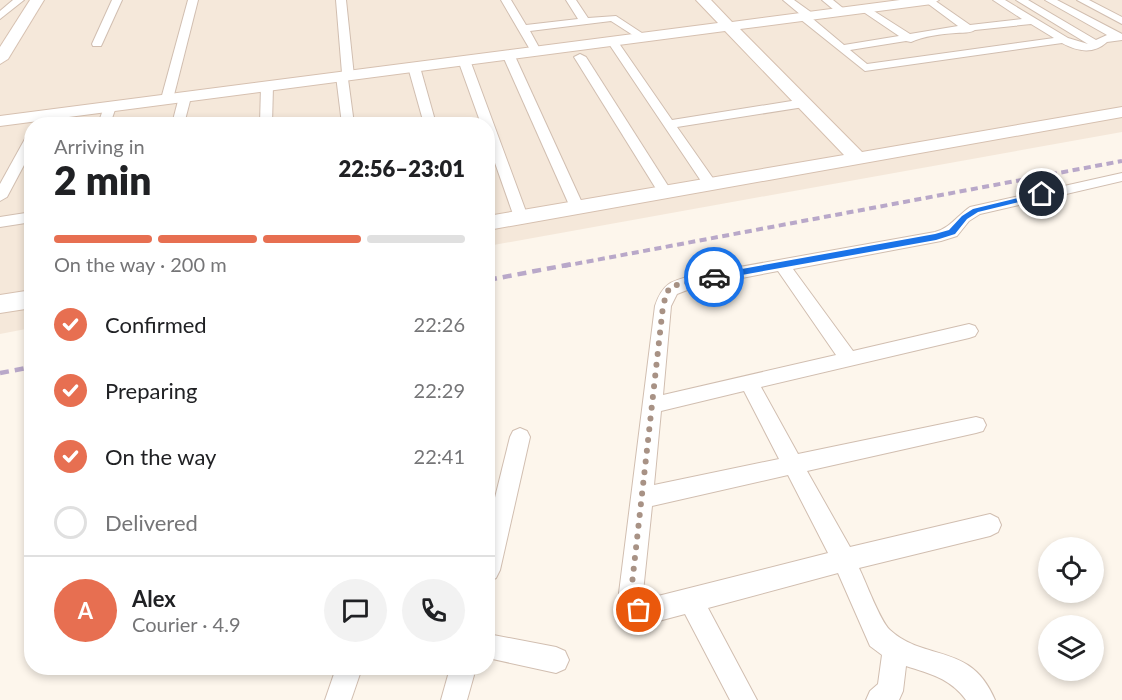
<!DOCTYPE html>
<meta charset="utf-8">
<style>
:root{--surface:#fff;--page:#f2f2f2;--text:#202124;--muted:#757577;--line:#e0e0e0;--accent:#e76f51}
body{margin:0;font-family:Lato,sans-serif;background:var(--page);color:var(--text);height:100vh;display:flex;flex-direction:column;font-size:22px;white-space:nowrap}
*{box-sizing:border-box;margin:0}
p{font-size:20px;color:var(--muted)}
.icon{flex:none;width:33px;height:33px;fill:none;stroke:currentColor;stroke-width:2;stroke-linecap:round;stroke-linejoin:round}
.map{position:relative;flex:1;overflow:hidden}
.panel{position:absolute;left:24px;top:117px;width:471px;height:558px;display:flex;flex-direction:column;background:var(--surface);border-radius:24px;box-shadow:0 3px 9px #0003}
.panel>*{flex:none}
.fabs{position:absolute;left:1038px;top:537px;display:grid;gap:12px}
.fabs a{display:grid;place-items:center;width:66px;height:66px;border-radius:50%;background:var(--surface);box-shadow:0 3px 9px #0003;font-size:30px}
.pin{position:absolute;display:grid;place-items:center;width:51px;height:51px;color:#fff;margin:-26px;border:3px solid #fff;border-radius:50%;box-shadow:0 2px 6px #0007}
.courier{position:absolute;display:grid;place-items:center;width:60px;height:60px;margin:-30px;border:4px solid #1a73e8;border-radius:50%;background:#fff;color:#222;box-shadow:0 2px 8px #0007}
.overview em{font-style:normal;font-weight:800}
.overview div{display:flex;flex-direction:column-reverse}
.overview{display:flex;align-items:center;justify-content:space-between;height:102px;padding:0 30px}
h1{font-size:39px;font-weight:800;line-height:45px}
.bar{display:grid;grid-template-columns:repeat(4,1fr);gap:9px 6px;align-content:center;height:72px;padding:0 30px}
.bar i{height:8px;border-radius:4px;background:var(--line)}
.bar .active{background:var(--accent)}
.bar p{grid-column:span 4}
.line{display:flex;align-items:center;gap:15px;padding:0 30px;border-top:2px solid var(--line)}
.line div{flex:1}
.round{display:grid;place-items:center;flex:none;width:63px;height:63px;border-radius:32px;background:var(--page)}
ol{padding:0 30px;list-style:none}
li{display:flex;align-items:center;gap:18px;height:66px}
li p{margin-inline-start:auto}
li .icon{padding:6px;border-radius:50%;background:var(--accent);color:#fff;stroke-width:4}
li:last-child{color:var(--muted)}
li i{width:33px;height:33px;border:3px solid var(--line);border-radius:50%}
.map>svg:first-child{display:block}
.residential{fill:#f5e8da}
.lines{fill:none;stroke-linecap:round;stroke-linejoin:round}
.street-casing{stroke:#d1beb0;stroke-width:2}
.secondary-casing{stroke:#d6c0b0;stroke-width:2}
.street{fill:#fff;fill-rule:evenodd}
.secondary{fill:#fff;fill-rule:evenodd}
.rail-far1{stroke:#b9a8c9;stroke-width:4;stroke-dasharray:7 4.5;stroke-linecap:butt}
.rail{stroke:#b9a8c9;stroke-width:4.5;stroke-dasharray:9 6;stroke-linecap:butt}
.route{fill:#1a73e8}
.done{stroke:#a89285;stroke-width:6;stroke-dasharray:0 10.8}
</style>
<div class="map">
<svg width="1122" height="700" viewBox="0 0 1122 700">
<rect width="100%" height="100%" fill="#fdf6ec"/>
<path class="residential" d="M0 0H1122V132L488 246V124H32L31 328 0 334Z"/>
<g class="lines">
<g class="street-casing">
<g id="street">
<path d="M13 0H24L0 19V11Z"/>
<path d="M112 0H122L102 44 101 46H93L92 44Z"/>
<path d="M188 0H198L173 99 167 103 161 99Z"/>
<path d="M336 0H346L354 76 348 79 354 124H342L336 76 342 73Z"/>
<path d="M501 0H511L526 25 578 19 566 0H576L588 18 616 16 648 37 643 40 639 39 611 21 530 31 541 51 536 54 532 53Z"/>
<path d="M783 0H794L815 15 816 17 813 19 844 45 899 36 862 11 861 9 866 6 910 34 958 26 923 0H934L970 25 1022 19 993 0H1005L1068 38 1088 44 1016 0H1028L1096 40 1107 35 1045 0H1057L1122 34V40L1107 42C1094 54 1078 52 1062 43L865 71 800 19 799 17 801 15ZM1031 24 1054 38 867 64 850 50 906 41 911 42C924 36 941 34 956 33 963 32 969 34 975 30Z"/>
<path d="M822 0H833L849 13 840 15Z"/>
<path d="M1077 0H1089L1122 17V24Z"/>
<path d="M612 38 616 39 672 120 804 99 810 103 804 107 677 127 717 184 715 187H705L607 41Z"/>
<path d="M508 51 514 54 584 207 582 210H572L570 207 502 54Z"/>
<path d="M580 54 586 57 672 192 670 195 665 196 658 192 574 57Z"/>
<path d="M464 57 470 60 528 217 526 220H516L514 217 488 143V124H481L458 60Z"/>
<path d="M414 64 420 67 436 124H424L408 67Z"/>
<path d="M267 82 273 86 272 124H260L261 86Z"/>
<path d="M185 93 191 97 184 124H172L179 97Z"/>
<path d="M110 103 116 107 110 124H98L104 107Z"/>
<path d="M32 133V150L7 197 0 201V184L26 137Z"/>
<path d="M1122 173V181L980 214 969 221 957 236 941 241 793 269 853 351 969 324 975 326 978 331 975 336 969 338 761 387 798 454 976 417 983 419 986 425 983 431 976 433 807 471 850 547 990 514 998 518 1001 525 998 532 990 536 859 568C866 582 880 621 890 630 925 662 971 642 995 700H966C950 678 930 674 906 666L903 691 899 700H866L870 691 878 684 882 655 870 646 838 573 708 608 757 700H730L685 614 651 623 630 619 619 593 655 306C663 282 672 281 695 275L935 232C950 228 957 216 970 207ZM778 271 836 355 663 395 671 306 677 294 695 287ZM744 391 779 459 654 485 661 411ZM788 475 828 553 646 599 643 592 652 506Z"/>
<path d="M32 212V222L0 227V217Z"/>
<path d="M520 428 527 431 530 437 500 570 496 578 488 582V526L510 437 513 431Z"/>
<path d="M488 634 556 647 565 651 569 660 565 669 556 673 488 658Z"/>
<path d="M336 668H362L351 700H325Z"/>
<path d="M450 668H476L467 700H441Z"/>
</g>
</g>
<g class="secondary-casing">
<g id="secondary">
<path d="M30 0H44L8 59 0 64V47Z"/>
<path d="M696 0H711L732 22 900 0H939L932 4 740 29 862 152 1122 107V117L488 230V216L844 155 725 31 0 126V116L718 23Z"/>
<path d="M32 290V308L0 313V295Z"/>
</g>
</g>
<use href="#street" class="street"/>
<use href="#secondary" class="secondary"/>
<path class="rail-far1" d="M564 266 1122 161"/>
<g class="rail">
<path d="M488 280 572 264"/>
<path d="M0 373 32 367"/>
</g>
</g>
<path class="route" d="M1042 192 1044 193V196L978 212 967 219 955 234 936 240 714 280 710 277 714 274 935 234 949 230 962 216 973 209Z"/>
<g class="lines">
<path class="done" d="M639 610 631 593 663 306 667 292 672 286 714 277"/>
</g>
</svg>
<div class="fabs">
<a><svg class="icon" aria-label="locate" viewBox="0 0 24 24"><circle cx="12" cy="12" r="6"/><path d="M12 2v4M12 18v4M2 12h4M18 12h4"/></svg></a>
<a><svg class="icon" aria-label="layers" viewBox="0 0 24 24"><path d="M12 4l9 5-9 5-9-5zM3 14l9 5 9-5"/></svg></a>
</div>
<div class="pin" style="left:639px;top:610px;background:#ea580c"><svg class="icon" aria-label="bag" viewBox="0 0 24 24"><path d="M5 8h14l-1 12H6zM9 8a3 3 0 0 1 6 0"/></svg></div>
<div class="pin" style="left:1042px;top:194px;background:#1f2937"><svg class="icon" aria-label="home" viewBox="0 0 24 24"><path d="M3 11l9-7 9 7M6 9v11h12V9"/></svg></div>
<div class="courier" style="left:714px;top:277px"><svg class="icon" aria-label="car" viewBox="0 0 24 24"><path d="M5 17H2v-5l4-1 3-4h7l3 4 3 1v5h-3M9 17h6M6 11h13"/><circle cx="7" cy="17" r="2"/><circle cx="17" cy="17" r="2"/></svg></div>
<section class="panel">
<div class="overview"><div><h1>2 min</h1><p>Arriving in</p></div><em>22:56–23:01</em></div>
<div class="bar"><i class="active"></i><i class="active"></i><i class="active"></i><i></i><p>On the way · 200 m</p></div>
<ol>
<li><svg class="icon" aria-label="check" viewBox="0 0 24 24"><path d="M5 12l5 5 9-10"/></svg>Confirmed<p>22:26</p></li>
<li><svg class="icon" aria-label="check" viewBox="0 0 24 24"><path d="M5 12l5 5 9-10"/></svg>Preparing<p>22:29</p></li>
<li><svg class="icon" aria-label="check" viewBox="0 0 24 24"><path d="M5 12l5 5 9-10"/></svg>On the way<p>22:41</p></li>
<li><i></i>Delivered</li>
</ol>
<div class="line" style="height:108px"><b class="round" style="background:var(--accent);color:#fff">A</b><div><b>Alex</b><p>Courier · 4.9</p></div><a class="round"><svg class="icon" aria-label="chat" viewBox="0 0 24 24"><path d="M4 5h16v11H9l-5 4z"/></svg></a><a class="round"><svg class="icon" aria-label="phone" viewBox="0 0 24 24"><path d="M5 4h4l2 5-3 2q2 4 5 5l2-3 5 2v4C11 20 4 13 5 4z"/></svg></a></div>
</section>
</div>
